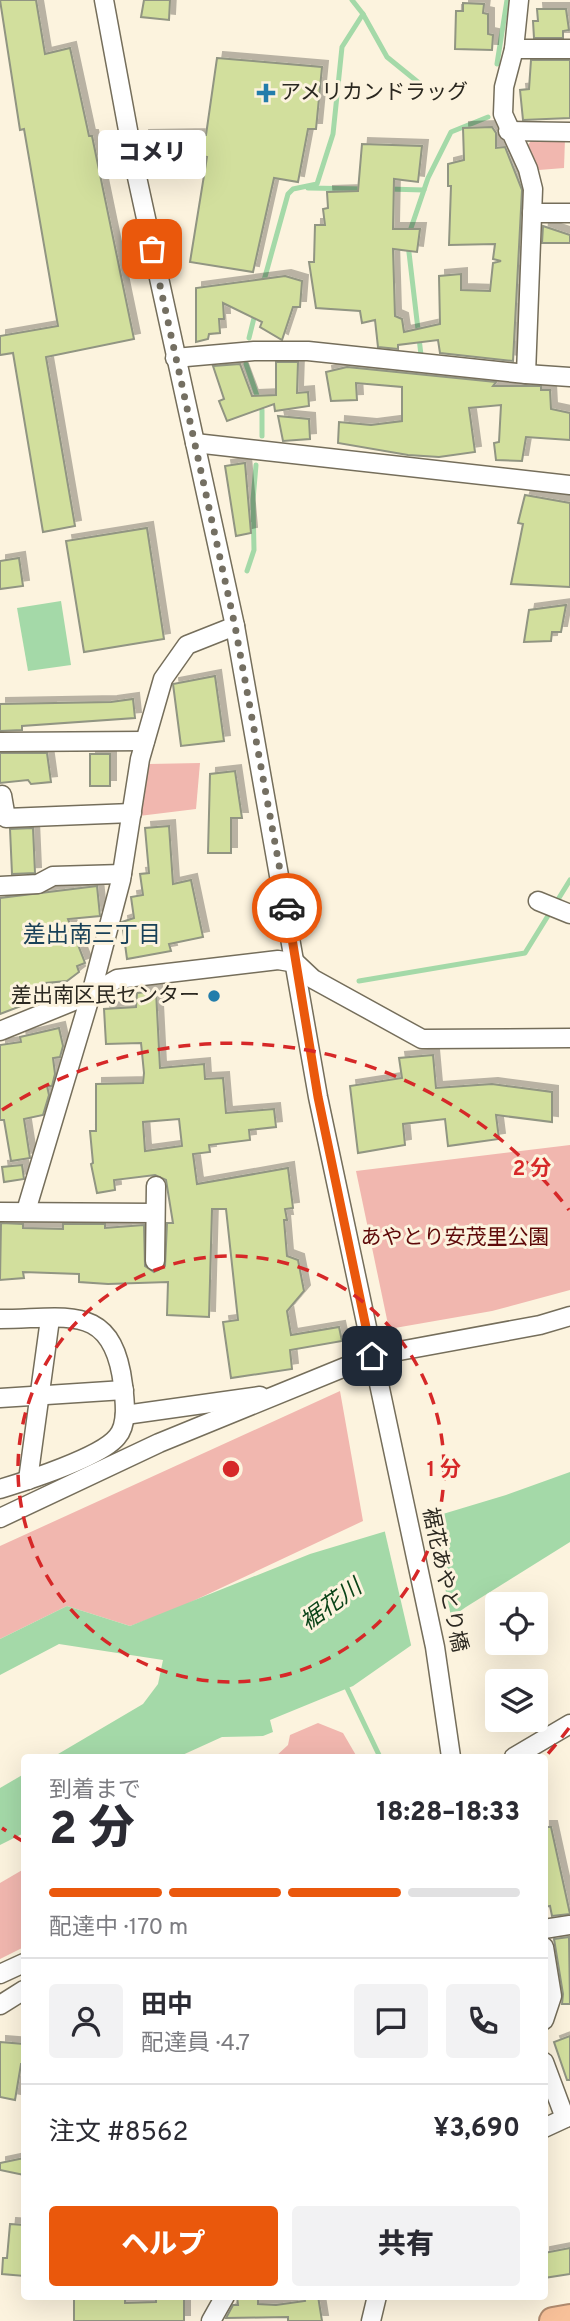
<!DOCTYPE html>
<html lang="ja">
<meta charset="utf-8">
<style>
:root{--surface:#fff;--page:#f2f2f3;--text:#2b2b33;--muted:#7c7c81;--line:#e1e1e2;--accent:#ea580c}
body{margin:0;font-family:Overpass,"Noto Sans JP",sans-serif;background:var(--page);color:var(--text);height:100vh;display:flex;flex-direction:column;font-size:26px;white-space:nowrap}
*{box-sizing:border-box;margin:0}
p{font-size:23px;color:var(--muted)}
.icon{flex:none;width:38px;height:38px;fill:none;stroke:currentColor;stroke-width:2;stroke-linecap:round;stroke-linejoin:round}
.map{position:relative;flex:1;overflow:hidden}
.drawer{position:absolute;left:21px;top:1754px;width:527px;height:546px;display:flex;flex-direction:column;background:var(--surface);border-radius:7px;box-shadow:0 7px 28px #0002}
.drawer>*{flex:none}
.controls{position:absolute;left:485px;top:1592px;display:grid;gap:14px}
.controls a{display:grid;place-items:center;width:63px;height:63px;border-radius:7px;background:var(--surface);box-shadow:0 7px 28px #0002;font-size:35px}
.pin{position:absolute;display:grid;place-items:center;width:60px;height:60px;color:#fff;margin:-30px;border-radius:14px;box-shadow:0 4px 10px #0006}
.courier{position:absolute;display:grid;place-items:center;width:70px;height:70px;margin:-35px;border:5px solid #ea580c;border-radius:50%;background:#fff;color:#222;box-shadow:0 2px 9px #0007}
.bubble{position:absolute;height:49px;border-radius:7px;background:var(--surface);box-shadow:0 7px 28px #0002;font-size:23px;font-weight:800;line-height:49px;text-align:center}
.summary em{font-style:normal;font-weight:800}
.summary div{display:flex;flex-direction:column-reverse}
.summary{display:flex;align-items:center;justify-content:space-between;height:119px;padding:0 28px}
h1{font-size:46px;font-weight:800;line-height:52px}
.bar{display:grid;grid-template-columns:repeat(4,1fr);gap:10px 7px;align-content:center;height:84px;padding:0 28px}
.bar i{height:9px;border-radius:5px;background:var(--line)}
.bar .current{background:var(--accent)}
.bar p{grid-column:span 4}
.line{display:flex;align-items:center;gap:18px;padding:0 28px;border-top:2px solid var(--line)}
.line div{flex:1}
.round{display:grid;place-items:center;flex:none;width:74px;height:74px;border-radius:7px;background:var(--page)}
.cta{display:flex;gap:14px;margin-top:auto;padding:14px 28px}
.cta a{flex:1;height:80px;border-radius:7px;background:var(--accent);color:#fff;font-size:28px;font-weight:800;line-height:80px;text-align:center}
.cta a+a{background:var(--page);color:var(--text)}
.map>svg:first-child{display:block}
.green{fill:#f1b7af}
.water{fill:#a4d9a8}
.pier{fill:#fcf3de}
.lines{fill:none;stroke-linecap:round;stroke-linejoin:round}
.stream{stroke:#a4d9a8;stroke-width:5}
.building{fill:#d2df9d;stroke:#919582;stroke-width:2;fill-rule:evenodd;filter:url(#shadow)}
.minor-casing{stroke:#756e5b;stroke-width:21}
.highway-casing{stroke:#b08b6f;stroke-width:30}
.minor{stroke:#fff;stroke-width:18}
.highway{stroke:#f8c199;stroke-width:26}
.done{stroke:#746f62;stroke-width:7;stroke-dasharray:0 12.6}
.route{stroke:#ea580c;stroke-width:9}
.ring{fill:none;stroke:#d62828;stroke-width:3.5;stroke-dasharray:12 9}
.poi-dot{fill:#237dab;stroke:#fcf3de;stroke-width:2.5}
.labels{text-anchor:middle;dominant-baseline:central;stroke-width:6;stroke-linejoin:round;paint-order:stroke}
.poi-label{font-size:21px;fill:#2b2820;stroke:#fcf3de;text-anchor:start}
.park-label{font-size:21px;fill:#5e0909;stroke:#fcf3de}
.street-label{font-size:21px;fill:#2b2820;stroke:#fcf3de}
.neighbourhood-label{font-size:23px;fill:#194158;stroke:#fcf3de}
.water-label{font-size:23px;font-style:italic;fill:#0a4418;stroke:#fcf3de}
.centre{fill:#d62828;stroke:#fcf3de;stroke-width:3.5}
.ring-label{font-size:21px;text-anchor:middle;font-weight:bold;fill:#d62828;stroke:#fcf3de;stroke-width:6;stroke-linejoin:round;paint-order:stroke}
</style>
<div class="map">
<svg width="570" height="2321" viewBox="0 0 570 2321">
<defs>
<filter id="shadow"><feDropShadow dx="6" dy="-6" stdDeviation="0" flood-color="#0004"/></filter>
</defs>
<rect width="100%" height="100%" fill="#fcf3de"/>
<g class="green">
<path d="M533 138 565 139 564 168 539 170 528 145Z"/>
<path d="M200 763 196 809 139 816 149 764Z"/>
<path d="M570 1145V1290L492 1311 389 1329 356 1171Z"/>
<path d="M340 1391 363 1521 174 1610 130 1626 67 1606 0 1639V1546Z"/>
<path d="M318 1723 343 1733 357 1757H275L288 1745 290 1735Z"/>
<path d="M24 1869V1947L0 1959V1883Z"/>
</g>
<g class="water">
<path d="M61 601 71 665 28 671 17 608Z"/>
<path d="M570 1472V1542L466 1607 353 1686 270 1720 273 1732 263 1736 222 1737 178 1757H53L143 1704 158 1684 163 1660 59 1644 0 1675V1639L67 1606 130 1626 310 1554 506 1495Z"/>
<path d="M24 1774V1833L0 1845V1788Z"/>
</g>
<path class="pier" d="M430 1515 452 1621 412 1649 384 1528Z"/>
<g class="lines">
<g class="stream">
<path d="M363 14 387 57 419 83"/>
<path d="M497 64 507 0"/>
<path d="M308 188 365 189"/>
<path d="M388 189 424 190"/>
<path d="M409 234 428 178 451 132 488 117"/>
<path d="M408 244 421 355"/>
<path d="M263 284 288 194 293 189 317 184 333 134 342 47 363 14 352 0"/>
<path d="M249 338 255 314"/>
<path d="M246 364 262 410V436"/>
<path d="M247 571 254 550 253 500 256 465"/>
<path d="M359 981 525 953 570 880"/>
<path d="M347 1688 380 1757"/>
</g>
</g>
<g class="building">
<path d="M0 0H36L45 54 70 48 89 136H92L134 339 46 357 75 526 43 532 13 353 0 355V336L58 326 24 129 20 130Z"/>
<path d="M144 0H170L169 20 141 17Z"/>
<path d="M463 3 484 4 483 13 488 14V34L493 35 492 50 455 49 456 11H463Z"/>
<path d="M537 9H566L569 30 563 31V38H534L533 21H538Z"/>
<path d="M217 58 322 67 316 129H308L298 182 274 178 253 272 190 262 207 157 142 140 143 136 206 135Z"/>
<path d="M531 60H570V118L523 120 520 90 529 89Z"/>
<path d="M492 127 496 133V148L505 147 522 190 513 361 440 353 438 340 398 345V349L378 347 375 320 362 323 360 311 316 308 309 262H314L315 225H325L323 209 328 208 327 192 358 191 362 144 422 146 418 182 394 179 393 229H420L417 252 393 249 395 316 402 319 404 332 440 324 439 276 461 274V290L490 291 493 263 501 261 493 259 495 244 449 245 451 186H448V164L464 160 463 128Z"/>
<path d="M543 226 570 235V243H542Z"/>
<path d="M285 276 302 281 300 307H293L282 340 260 327 262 322 223 303 224 319H219L220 333 209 334 208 339 196 342V288Z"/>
<path d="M276 362H298L297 393 308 392 309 406 275 411 274 404 227 421 219 401 224 399 213 366 240 364 252 396 276 395Z"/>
<path d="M347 367 496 382 493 386H541V390H550L551 409 570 413V440L526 437 522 461 496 460 494 443 499 442 501 405 469 408 475 452 439 457 408 455 338 443 339 422 371 425 402 421V387L356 383 357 400 331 401 326 372Z"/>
<path d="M278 416 309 419 310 439 283 441Z"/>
<path d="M245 463 251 533 236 536 225 466Z"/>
<path d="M525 495 570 503V587L511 584 523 524 518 523Z"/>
<path d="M147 528 164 639 84 652 66 541Z"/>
<path d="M19 558 23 586 0 589V561Z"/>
<path d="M566 605 561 632H552L551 641 524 642 529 610Z"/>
<path d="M215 676 224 741 181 746 173 684Z"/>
<path d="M133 699 135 718 22 726V730L0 731V704L111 702Z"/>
<path d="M0 753H47L51 782 31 784 28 780 0 783Z"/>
<rect x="90" y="754" width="20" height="32"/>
<path d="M235 771 242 818H231V853H208L210 774Z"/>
<path d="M169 826 173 884 191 880 203 937 169 944 171 951 127 959 122 922 134 918 131 897 143 895 140 874 149 873 145 828Z"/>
<path d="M33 828 35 873 12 874 10 829Z"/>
<path d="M97 886 100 916 68 919 85 963 77 966 79 972 67 981 46 983 50 995 0 1014V898Z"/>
<path d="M156 991 160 1068 204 1064 205 1079 223 1078 226 1113 274 1109 276 1127 249 1130 250 1140 209 1145 210 1152 193 1154 197 1184 288 1168 293 1208 285 1209 287 1220H284L287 1256 298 1260 304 1291 287 1311 291 1335 339 1327 342 1341 290 1350 292 1369 231 1378 223 1322 238 1320 226 1209H212L209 1317 167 1315 168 1282 108 1284 79 1282V1274L23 1272 24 1278 0 1280 1 1223 23 1224V1228L63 1229V1224H105V1228L144 1225 145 1266 154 1272 165 1266 167 1223H173L166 1180 155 1175 114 1180 115 1190 97 1193 91 1164 93 1163 90 1131H96V1084L143 1083 144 1073 141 1043 106 1044 104 1009 136 1007 137 993ZM179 1119 182 1146 145 1151 143 1122Z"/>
<path d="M59 1028 63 1046 60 1057 53 1058 55 1074 52 1086H47L49 1095 43 1115 24 1119 30 1158 11 1161 4 1120H0V1045L21 1042 20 1037Z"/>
<path d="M433 1055 436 1088 492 1084 552 1092V1122L496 1115 499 1139 448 1146 445 1119 403 1124 405 1145 358 1153 350 1086 402 1078 399 1058Z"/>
<path d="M22 1165 24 1179 4 1182 2 1167Z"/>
<path d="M544 1827H551L570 1914 552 1916 550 1906 544 1907Z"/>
<path d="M569 1937 570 2004H562L563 1994 554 1939Z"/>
<path d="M570 2036V2080H567L554 2042Z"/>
<path d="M0 2042 24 2044V2064H21L15 2100 0 2097Z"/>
<path d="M24 2158V2175L0 2170V2163Z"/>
<path d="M10 2224 24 2225V2276L2 2274 3 2258H7Z"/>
<path d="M570 2248V2274L544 2278V2253Z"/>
<path d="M74 2296H125V2303L156 2302V2298L184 2299V2321H74Z"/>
<path d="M237 2296H258V2304L276 2305 305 2301 304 2296H318L322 2321H288V2317L226 2318 233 2305H238Z"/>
</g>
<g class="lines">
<g class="minor-casing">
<g id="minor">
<path d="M104 0 135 168 235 626 318 1097 435 1647 451 1757"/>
<path d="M514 49H570"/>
<path d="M508 131 570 132"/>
<path d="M532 213H570"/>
<path d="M175 358 254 351H308L526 374 533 189 528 169 503 114 504 87 514 49 519 0"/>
<path d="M526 374 570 377"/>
<path d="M195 443 570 485"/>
<path d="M0 742 145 741"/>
<path d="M2 795 6 818 132 813"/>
<path d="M0 886 38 884 53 876 122 874"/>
<path d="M538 901 570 914"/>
<path d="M0 1031 91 994 117 979 278 960 296 963 313 979 422 1039 570 1038"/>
<path d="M26 1211 91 994 121 880 140 759 163 679 187 645 235 626"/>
<path d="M0 1212 155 1213"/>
<path d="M155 1261 156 1186"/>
<path d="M0 1319C66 1319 113 1301 123 1385 125 1401 128 1425 117 1437 101 1457 26 1481 0 1489"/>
<path d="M0 1398 124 1390"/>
<path d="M125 1415 260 1396"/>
<path d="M28 1480 50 1319"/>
<path d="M0 1518 159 1443 372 1356 540 1325 570 1316"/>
<path d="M514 1757 570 1724"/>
<path d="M544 1929 570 1925"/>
<path d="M544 1947 552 1996 544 2020"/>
<path d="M0 1974 24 1963"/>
<path d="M0 2005 24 1990"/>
<path d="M544 2062 565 2118"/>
<path d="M544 2128 570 2116"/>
<path d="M211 2321 225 2296"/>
<path d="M371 2321 377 2296"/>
</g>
</g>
<g class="highway-casing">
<path id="highway" d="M553 2321 570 2318"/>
</g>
<use href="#minor" class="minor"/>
<use href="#highway" class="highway"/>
</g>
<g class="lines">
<path class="done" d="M152 249 235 626 287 908"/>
<path class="route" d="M287 908 318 1097 372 1356"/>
</g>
<g class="ring">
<circle cx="231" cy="1469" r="213"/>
<path d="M569 1728A426 426 0 0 1 545 1757M24 1842A426 426 0 0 1 2 1828M2 1110A426 426 0 0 1 569 1210"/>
</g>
<g class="poi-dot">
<path d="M262.5 82.5h7v7h7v7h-7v7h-7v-7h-7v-7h7z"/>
<circle cx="214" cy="996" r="7"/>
</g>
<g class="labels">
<g class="poi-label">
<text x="280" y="93">アメリカンドラッグ</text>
<text x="200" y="996" text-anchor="end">差出南区民センター</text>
</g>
<g class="park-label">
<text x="455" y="1238">あやとり安茂里公園</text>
</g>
<g class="street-label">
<text transform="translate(444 1580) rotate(78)">裾花あやとり橋</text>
</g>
<g class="neighbourhood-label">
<text x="92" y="936">差出南三丁目</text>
</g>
<g class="water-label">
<text transform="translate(332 1606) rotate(-36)">裾花川</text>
</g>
</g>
<circle cx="231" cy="1469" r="10" class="centre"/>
<g class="ring-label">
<text x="532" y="1175">2 分</text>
<text x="444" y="1476">1 分</text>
</g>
</svg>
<div class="controls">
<a><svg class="icon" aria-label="locate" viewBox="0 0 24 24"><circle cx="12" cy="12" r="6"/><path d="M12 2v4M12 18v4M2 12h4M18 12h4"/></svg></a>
<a><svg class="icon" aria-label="layers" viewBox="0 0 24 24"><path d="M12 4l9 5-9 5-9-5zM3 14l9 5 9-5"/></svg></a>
</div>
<div class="pin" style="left:152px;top:249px;background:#ea580c"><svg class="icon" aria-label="bag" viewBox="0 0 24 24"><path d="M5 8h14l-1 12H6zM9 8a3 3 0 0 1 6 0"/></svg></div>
<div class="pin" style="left:372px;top:1356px;background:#1f2937"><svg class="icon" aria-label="home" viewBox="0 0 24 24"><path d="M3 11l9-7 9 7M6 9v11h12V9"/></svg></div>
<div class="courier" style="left:287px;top:908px"><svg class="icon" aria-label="car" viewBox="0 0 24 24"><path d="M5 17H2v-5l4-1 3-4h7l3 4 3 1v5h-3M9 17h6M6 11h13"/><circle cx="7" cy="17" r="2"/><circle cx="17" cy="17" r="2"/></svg></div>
<div class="bubble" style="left:98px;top:130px;width:108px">コメリ</div>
<section class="drawer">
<div class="summary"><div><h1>2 分</h1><p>到着まで</p></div><em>18:28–18:33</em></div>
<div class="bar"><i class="current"></i><i class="current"></i><i class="current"></i><i></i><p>配達中 · 170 m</p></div>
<div class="line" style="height:126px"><a class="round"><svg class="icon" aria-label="person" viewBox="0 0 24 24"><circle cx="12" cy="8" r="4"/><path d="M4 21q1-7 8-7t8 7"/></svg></a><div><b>田中</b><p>配達員 · 4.7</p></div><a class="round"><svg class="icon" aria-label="chat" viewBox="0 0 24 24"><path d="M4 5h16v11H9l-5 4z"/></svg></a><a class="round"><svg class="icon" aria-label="phone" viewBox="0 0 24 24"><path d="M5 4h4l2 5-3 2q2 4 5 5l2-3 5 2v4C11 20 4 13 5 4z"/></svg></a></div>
<div class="line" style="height:91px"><div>注文 #8562</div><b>¥3,690</b></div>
<div class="cta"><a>ヘルプ</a><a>共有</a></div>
</section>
</div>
